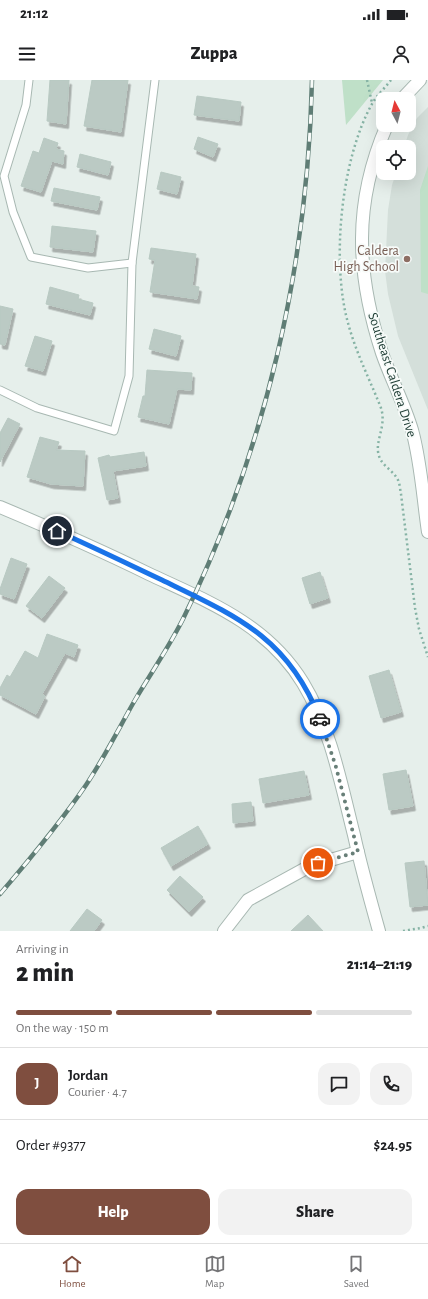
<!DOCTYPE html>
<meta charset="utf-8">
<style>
:root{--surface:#fff;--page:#f2f2f2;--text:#202124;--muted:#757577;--line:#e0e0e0;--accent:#7f4e3f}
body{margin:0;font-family:"Alegreya Sans",sans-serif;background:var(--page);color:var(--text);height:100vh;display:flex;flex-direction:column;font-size:15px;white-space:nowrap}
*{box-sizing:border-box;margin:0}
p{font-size:13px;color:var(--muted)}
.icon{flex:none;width:22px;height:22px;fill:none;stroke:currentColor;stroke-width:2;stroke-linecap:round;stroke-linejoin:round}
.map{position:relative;height:851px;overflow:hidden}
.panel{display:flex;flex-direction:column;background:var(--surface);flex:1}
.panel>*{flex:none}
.needle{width:26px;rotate:353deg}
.tools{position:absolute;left:376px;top:12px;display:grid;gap:8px}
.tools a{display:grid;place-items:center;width:40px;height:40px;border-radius:8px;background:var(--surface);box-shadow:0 4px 16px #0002;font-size:20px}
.pin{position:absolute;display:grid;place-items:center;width:34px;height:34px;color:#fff;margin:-17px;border:2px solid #fff;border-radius:50%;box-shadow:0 1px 4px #0007}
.courier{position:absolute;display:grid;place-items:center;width:40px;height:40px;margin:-20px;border:3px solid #1a73e8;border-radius:50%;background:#fff;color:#222;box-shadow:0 1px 5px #0007}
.headline em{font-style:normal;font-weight:800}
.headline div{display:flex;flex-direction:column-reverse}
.headline{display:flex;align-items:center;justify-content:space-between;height:68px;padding:0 16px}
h1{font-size:26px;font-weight:800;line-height:30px}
.bar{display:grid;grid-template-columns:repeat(4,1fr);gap:6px 4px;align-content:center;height:48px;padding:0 16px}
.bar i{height:5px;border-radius:3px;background:var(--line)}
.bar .on{background:var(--accent)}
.bar p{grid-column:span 4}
.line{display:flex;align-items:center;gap:10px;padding:0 16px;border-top:1px solid var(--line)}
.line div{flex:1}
.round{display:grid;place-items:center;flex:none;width:42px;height:42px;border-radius:12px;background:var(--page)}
.button{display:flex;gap:8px;margin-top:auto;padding:8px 16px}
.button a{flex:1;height:46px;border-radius:12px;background:var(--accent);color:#fff;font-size:16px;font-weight:800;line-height:46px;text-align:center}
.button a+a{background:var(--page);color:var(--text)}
.status{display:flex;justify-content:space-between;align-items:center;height:28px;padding:0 20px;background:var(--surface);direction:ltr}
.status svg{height:11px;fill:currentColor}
header{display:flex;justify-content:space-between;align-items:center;height:52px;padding:0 16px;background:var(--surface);font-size:18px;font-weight:800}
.menu{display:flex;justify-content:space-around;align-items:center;height:56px;border-top:1px solid var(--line);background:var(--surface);font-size:11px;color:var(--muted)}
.menu a{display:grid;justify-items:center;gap:2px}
.menu .on{color:var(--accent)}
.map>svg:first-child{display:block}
.built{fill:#d4dfda}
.green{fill:#bfe0c8}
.building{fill:#bbcac4;stroke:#b8c9c2;filter:url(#shadow)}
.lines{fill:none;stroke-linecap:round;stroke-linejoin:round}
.service-casing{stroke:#a8b8b2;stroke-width:9}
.minor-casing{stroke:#a8b8b2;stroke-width:14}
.tertiary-casing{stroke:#a8b8b2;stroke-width:14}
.path{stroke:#86b3a5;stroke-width:2.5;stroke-dasharray:2 3;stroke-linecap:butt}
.service{stroke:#fff;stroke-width:7}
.minor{stroke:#fff;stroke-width:12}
.tertiary{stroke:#fff;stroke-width:12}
.rail-casing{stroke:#5f7d75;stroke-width:4.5}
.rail{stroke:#f7fbf9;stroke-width:3;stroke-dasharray:9;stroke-linecap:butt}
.done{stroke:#687f78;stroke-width:4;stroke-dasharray:0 7.2}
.route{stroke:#1a73e8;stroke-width:5}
.education-dot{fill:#8d6e63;stroke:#f7fbf9;stroke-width:1.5}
.labels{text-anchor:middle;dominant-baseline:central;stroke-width:3.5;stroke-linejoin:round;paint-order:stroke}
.education-label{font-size:14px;fill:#785e54;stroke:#f7fbf9;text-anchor:end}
.street-label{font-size:14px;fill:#24423a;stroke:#f7fbf9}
</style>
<div class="status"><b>21:12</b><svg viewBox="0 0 49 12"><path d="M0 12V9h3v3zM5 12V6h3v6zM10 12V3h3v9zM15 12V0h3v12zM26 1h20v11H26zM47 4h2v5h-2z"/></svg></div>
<header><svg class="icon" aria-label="menu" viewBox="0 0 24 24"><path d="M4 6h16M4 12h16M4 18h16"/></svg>Zuppa<svg class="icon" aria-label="person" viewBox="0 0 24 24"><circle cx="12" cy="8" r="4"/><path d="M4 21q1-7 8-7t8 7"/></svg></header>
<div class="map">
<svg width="428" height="851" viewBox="0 0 428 851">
<defs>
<filter id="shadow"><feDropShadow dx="2.5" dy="4.5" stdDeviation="0" flood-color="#0004"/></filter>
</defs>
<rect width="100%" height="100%" fill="#e6efeb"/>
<path class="built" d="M428 27V330L398 256 388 214 385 191 388 130 392 105 396 93H409V67H404L408 55 417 38Z"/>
<g class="green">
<path d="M342 0H383L346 45Z"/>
<path d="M428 86V214L421 212 420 110Z"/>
</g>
<g class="building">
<path d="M50 0H69L66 44 47 41Z"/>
<path d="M92 0H128L121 52 84 46Z"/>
<path d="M197 16 241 22 239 41 194 35Z"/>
<path d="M198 57 218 64 213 77 194 69Z"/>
<path d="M44 58 58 63 56 69 64 71 63 84 52 81 41 112 21 106 33 71 39 73Z"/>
<path d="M80 74 111 82 108 95 77 87Z"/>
<path d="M161 92 181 97 177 114 157 109Z"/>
<path d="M54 108 100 117 97 130 51 121Z"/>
<path d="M52 146 96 151 93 172 50 167Z"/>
<path d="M151 168 196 174 192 206 199 207 197 219 150 212 155 180 149 179Z"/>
<path d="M50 207 79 215 78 219 93 223 90 235 46 224Z"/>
<path d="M0 226 13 229 5 265 0 264Z"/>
<path d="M154 249 181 256 176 276 149 269Z"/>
<path d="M35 256 52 261 43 291 25 286Z"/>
<path d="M147 290 192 293 191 310 177 309 169 344 138 337 143 316H145Z"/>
<path d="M8 338 20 344 0 382V353Z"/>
<path d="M40 357 59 362 56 370 85 371 83 406 51 404 27 397Z"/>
<path d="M144 372 146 386 113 391 118 418 107 420 98 378 109 375 110 377Z"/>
<path d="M11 478 27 484 14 519 0 514V509Z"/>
<path d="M320 492 328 518 310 524 302 498Z"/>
<path d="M49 496 65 508 42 538 26 526Z"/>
<path d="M47 554 78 565 74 577 65 573 42 614 45 616 36 634 0 615V608L7 595 10 597 25 571 38 578Z"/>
<path d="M389 590 401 632 381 638 369 596Z"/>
<path d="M406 690 413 726 389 730 383 694Z"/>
<path d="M304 691 309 715 263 723 259 699Z"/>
<path d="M251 722 253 741 233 743 232 724Z"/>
<path d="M198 746 208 764 171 786 161 768Z"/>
<path d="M424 781 428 825 410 827 405 783Z"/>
<path d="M180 796 203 817 189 832 167 810Z"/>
<path d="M87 829 102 840 94 851H70Z"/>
<path d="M308 835 323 851H291Z"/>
</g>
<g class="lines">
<g class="service-casing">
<g id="service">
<path d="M29 0 26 25 4 96 13 132 31 177 88 188 132 183"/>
<path d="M0 310 37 328 114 351 129 296 132 183 155 0"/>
</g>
</g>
<g class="minor-casing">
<path id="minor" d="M224 851 248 820 310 786 358 772"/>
</g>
<g class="tertiary-casing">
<g id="tertiary">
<path d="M402 19 420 0"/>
<path d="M387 45C353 123 356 193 382 273 391 299 404 323 412 350 421 382 423 418 428 452"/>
<path d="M0 427C50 448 100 470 149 494 209 522 267 544 303 603 331 649 341 704 354 755 361 787 370 819 379 851"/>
</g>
</g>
<g class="path">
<path d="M367 0 372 23"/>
<path d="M391 0C385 8 377 15 372 24 341 79 331 182 348 243 356 273 370 300 381 328 387 347 374 361 379 376 382 386 393 390 398 400 400 404 400 410 401 414L415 528 419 549 428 577"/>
<path d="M403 851 421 848 428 846"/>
</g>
<use href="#service" class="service"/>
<use href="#minor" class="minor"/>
<use href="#tertiary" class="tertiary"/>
<g class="rail-casing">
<path id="rail" d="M0 814C30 779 60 743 86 705 104 678 119 648 135 620 151 593 169 567 183 539 265 372 308 186 312 0"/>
</g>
<use href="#rail" class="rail"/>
</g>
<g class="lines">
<path class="done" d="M318 783 358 772 336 687 320 639"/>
<path class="route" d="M57 451C93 467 128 484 162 500 236 536 288 557 320 639"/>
</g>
<circle class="education-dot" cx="407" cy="179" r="4"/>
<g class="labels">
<g class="education-label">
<text x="399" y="171">Caldera<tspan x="399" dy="16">High School</tspan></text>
</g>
<g class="street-label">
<text transform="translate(392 295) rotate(72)">Southeast Caldera Drive</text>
</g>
</g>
</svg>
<div class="tools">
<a><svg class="needle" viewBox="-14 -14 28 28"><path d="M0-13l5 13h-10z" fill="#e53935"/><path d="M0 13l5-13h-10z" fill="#757577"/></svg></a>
<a><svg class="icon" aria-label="locate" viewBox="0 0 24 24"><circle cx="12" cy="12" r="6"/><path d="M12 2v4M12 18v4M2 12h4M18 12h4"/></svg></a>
</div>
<div class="pin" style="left:318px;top:783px;background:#ea580c"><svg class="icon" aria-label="bag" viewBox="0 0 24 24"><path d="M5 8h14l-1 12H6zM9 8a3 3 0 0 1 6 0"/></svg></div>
<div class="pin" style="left:57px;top:451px;background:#1f2937"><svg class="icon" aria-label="home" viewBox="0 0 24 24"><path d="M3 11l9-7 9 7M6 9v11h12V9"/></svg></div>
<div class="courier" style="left:320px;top:639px"><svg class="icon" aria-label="car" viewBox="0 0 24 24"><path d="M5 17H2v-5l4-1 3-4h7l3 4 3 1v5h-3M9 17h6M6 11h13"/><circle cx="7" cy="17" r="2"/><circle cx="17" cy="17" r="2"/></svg></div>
</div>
<section class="panel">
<div class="headline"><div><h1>2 min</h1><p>Arriving in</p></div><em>21:14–21:19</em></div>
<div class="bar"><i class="on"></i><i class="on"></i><i class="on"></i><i></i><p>On the way · 150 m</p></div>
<div class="line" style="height:72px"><b class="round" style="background:var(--accent);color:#fff">J</b><div><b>Jordan</b><p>Courier · 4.7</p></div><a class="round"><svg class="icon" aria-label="chat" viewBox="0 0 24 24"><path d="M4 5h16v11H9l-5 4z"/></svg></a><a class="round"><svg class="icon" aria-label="phone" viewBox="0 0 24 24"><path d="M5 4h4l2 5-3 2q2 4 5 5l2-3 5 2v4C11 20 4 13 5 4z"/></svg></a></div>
<div class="line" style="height:52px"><div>Order #9377</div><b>$24.95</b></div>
<div class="button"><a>Help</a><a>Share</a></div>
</section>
<nav class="menu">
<a class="on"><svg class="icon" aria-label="home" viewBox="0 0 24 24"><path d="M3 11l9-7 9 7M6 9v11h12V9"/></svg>Home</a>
<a><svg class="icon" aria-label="map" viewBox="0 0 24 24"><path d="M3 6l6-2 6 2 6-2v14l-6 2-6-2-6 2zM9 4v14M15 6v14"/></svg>Map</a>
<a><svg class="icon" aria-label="saved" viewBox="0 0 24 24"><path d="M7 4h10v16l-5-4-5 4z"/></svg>Saved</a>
</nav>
